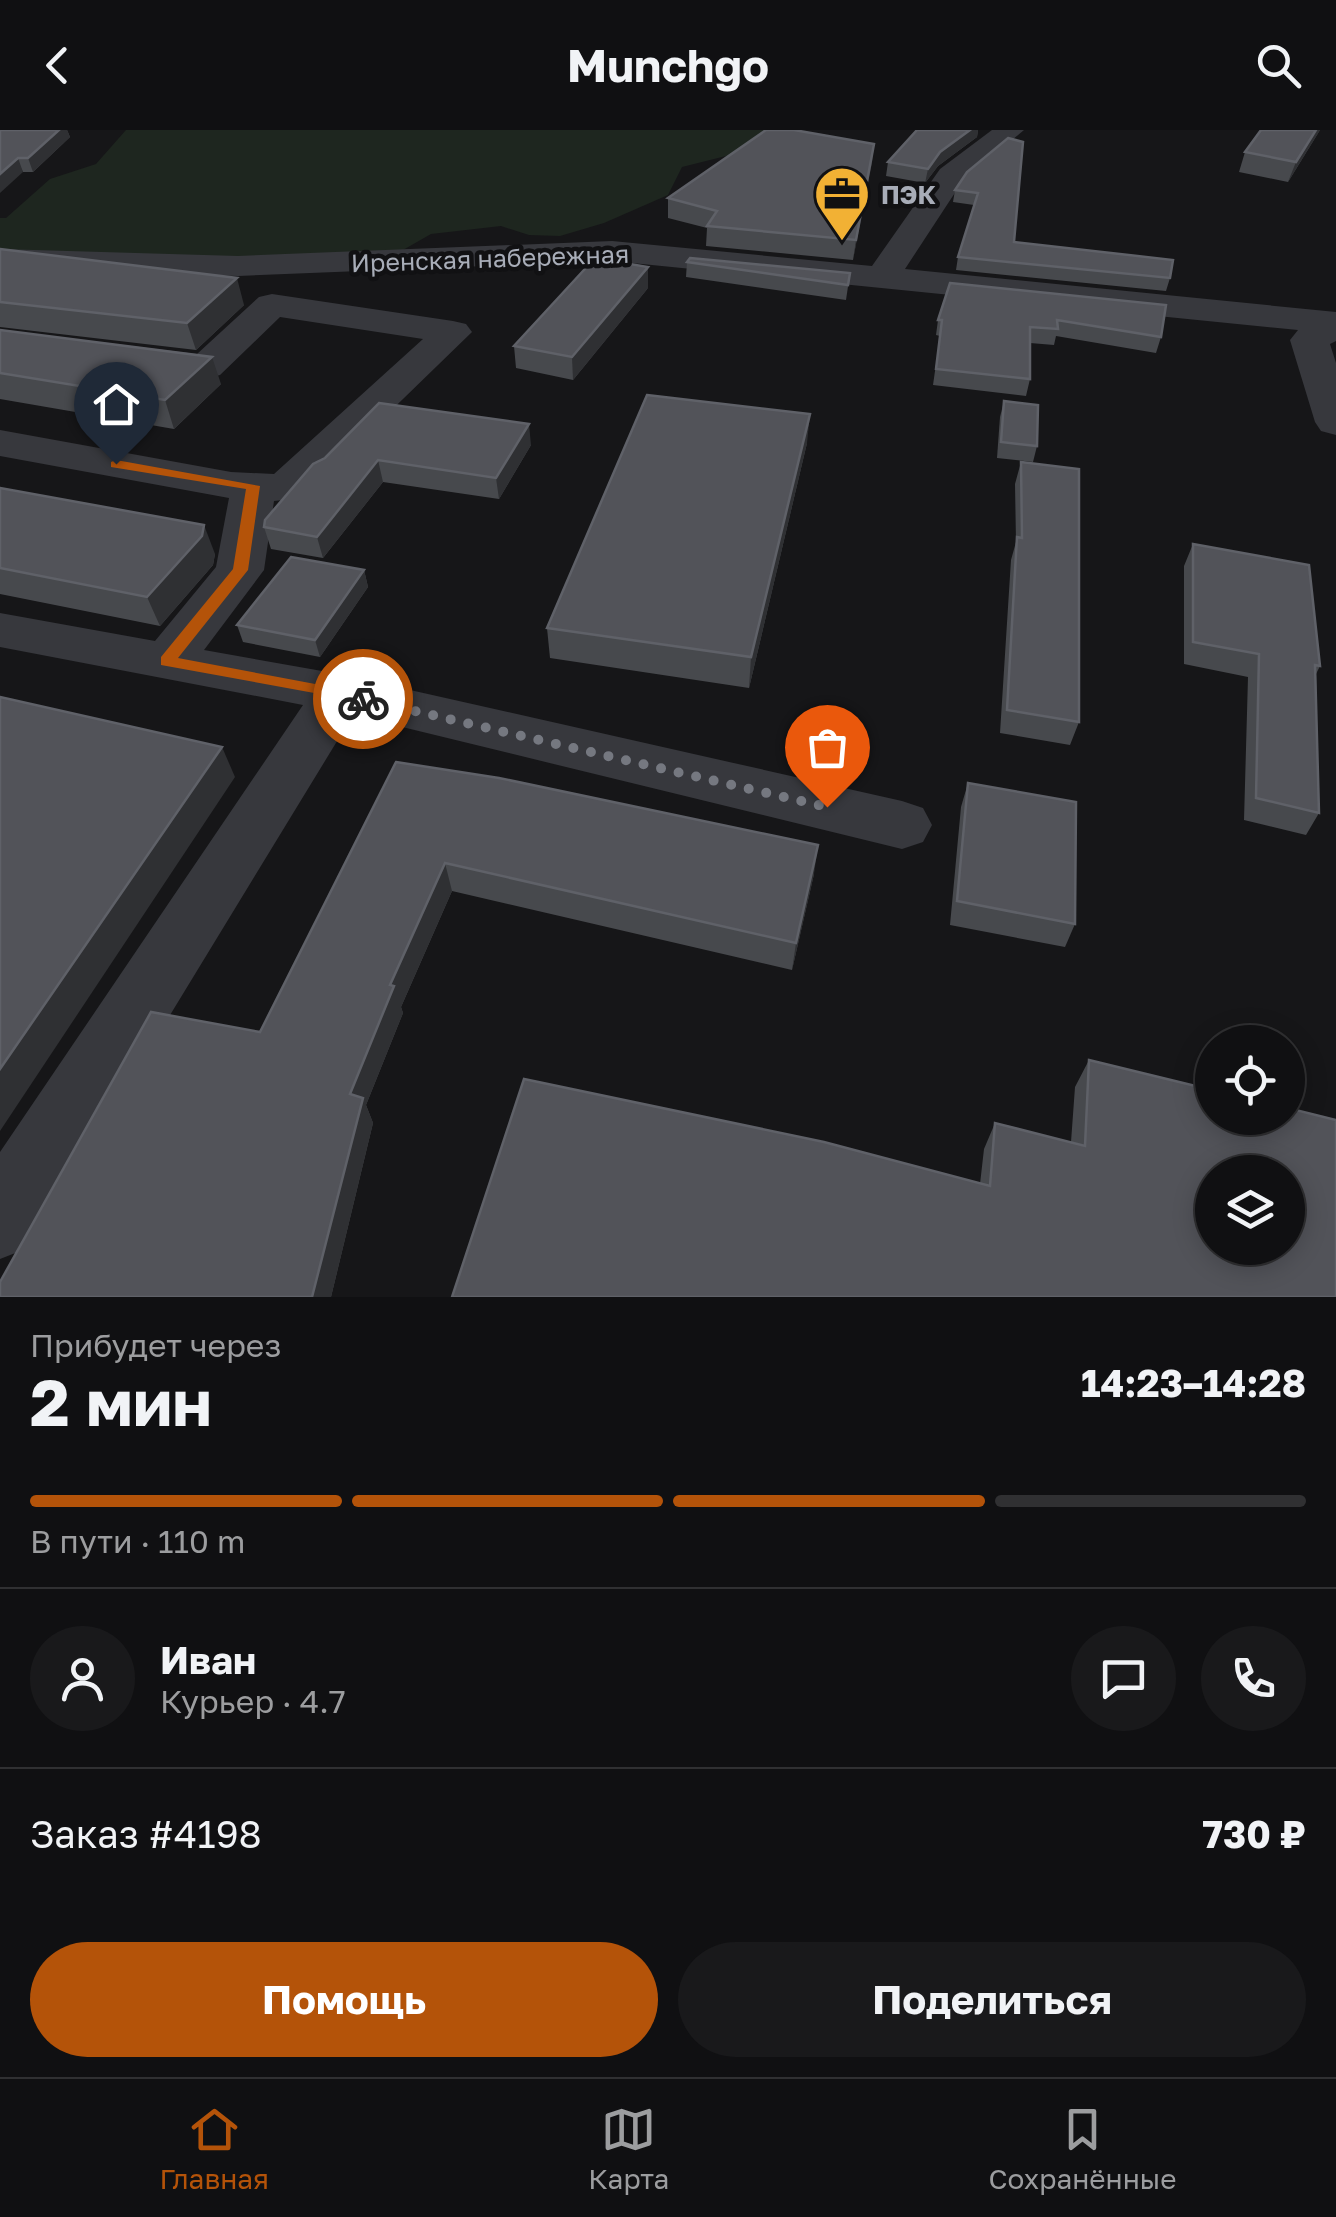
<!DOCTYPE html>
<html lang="ru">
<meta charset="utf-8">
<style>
:root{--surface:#101012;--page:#19191b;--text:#f1f3f6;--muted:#9c9d9f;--line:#303032;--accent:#b45309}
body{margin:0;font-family:"Golos Text",sans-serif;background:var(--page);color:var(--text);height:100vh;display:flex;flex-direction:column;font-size:38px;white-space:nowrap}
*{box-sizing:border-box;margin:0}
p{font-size:32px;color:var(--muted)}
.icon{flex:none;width:55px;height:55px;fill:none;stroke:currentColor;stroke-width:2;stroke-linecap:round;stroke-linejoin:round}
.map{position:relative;height:1167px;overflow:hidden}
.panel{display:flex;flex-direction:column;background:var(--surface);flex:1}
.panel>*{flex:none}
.controls{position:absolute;left:1195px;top:895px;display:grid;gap:20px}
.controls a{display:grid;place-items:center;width:110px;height:110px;border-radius:50%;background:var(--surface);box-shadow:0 5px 25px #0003,0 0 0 2px var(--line);font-size:50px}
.pin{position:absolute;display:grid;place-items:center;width:85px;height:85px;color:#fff;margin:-102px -42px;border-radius:50% 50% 50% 0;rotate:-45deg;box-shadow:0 0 10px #0007}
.pin .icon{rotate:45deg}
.courier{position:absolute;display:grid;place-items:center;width:100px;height:100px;margin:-50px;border:8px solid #b45309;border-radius:50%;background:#fff;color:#222;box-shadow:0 2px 12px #0007}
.overview em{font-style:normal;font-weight:700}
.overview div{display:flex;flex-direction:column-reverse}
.overview{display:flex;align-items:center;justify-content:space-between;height:170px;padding:0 30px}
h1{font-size:65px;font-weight:700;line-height:75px}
.bar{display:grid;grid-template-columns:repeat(4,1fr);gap:15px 10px;align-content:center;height:120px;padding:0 30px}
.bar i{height:12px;border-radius:8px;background:var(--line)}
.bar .active{background:var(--accent)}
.bar p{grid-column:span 4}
.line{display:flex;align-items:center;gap:25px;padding:0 30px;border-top:2px solid var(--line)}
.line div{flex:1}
.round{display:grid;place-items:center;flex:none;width:105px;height:105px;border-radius:52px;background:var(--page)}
.cta{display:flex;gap:20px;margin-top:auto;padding:20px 30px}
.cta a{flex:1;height:115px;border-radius:60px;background:var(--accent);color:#fff;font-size:40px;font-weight:700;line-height:115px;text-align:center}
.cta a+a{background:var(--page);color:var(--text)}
header{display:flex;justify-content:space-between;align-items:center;height:130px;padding:0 30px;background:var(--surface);font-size:45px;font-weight:700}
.dock{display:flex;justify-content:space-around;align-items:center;height:140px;border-top:2px solid var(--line);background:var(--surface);font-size:28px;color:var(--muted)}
.dock a{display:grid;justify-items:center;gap:5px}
.dock .active{color:var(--accent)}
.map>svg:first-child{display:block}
.green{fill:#1e261f}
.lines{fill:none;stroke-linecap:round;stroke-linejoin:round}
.minor{fill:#37383d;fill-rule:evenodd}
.wall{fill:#47494d}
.shaded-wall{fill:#2f3033}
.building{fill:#525359;stroke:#5f6168;stroke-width:2.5;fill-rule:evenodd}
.route{fill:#b45309}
.done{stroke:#757880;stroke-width:10;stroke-dasharray:0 18}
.labels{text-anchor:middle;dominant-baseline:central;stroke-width:9;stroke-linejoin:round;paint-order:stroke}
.far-poi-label{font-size:25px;font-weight:bold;fill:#a8adb8;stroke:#111113;text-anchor:start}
.far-street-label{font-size:25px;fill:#a8adb8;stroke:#111113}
</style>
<header><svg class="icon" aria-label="back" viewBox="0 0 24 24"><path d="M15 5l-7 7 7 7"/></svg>Munchgo<svg class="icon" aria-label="search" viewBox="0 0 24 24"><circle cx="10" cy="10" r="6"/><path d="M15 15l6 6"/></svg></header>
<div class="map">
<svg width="1336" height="1167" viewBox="0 0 1336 1167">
<rect width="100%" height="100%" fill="#161618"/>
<path class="green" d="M126 0H776L742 22 682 37 668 65 604 93 560 106 529 105 501 96 431 104 403 120 279 128 0 126V88H6L50 49 96 34Z"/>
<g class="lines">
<g class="minor">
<path d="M992 0H1024L962 52 905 139 1336 182V211L1330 214 1336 233V305L1321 301 1315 292 1290 210 1298 200 612 131 238 146 0 139V119L238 126 612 111 872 136 940 39Z"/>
<path d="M272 164 453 191 466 194 472 202 301 368 274 371 264 440 204 520 339 544 902 671 923 678 932 695 923 712 902 719 353 585 28 1118 0 1129V1022L303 575 0 517V483L155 511 216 437 229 368 0 326V300L231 342 274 344 423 209 280 187 220 245 206 249 0 222V200L197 224 259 167Z"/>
</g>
</g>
<g class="wall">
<path d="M0 0H67L70 7 33 42H23Z"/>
<path d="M917 0H978L977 7 938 36 925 53 886 46 888 32Z"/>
<path d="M1320 0 1288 52 1239 42 1245 22Z"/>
<path d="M874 14 853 130 706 116 707 98 668 88V68Z"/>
<path d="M967 42 1014 112 1170 148 1166 161 956 140 958 127 974 75 953 72 955 60Z"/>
<path d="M0 119 244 175 196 220 0 197Z"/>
<path d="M687 132 850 143 846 170 686 147Z"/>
<path d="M950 153 1161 207 1156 223 1056 206 1054 215 1030 213V249L1026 266 933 255 940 206 936 205 938 190Z"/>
<path d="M648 158 573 250 516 238 514 216Z"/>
<path d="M0 200 221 254 174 299 0 269Z"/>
<path d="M1004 271 1037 316 1033 332 997 328 1000 287Z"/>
<path d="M807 313 749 558 550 528 547 498Z"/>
<path d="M531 315 499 369 383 352 323 428 271 419 264 397 313 334Z"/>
<path d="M1021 332 1079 592 1070 615 1000 603 1011 430 1016 412 1015 354Z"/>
<path d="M0 358 215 424 213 435 160 496 0 464Z"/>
<path d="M1193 414 1320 536 1316 544 1319 683 1306 705 1244 690 1248 547 1184 534V436Z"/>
<path d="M364 440 368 457 320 527 243 512 237 495Z"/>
<path d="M396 632 814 744 792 840 452 761 401 877 403 883 366 975 373 993 331 1167H0L260 902Z"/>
<path d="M968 653 1075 794 1065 817 950 795 961 677Z"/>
<path d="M1089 930 1336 1167 980 1054 984 1019 995 993 1071 1012 1075 957Z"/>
</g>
<g class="shaded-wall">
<path d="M59 0H67L70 7 33 42 28 28Z"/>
<path d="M970 0H978L977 7 938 36 925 53 928 39 940 22Z"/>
<path d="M1316 0H1320L1288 52 1296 32Z"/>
<path d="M874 14 872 33 853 130 856 110Z"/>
<path d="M18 28 23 42 0 63V44Z"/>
<path d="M648 137V158L573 250 572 227Z"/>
<path d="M237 148 244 175 196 220 187 193Z"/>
<path d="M212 227 221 254 174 299 165 270Z"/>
<path d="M810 284 807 313 749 558 751 527Z"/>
<path d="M529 294 531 315 499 369 496 348Z"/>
<path d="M378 330 383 352 323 428 317 407Z"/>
<path d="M204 395 215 424 213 435 160 496 147 467Z"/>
<path d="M364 440 368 457 320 527 315 510Z"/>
<path d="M222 617 235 647 0 1001V939Z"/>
<path d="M818 715 814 744 792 840 796 813Z"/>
<path d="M445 733 452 761 401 877 403 883 366 975 373 993 331 1167H312L350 964 390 855Z"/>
</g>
<g class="building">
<path d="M0 0H59L28 28H18L0 44Z"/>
<path d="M766 0H794L874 14 856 110 707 96 717 81 668 68Z"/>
<path d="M917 0H970L940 22 928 39 888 32Z"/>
<path d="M1261 0H1316L1296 32 1245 22Z"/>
<path d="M1008 8 1023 12 1014 112 1173 130 1170 148 958 127 978 63 955 60 967 42Z"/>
<path d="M0 119 237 148 187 193 0 172Z"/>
<path d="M595 128 648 137 572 227 514 216Z"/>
<path d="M690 128 850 143 848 155 687 132Z"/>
<path d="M950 153 1166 175 1161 207 1057 190 1058 199 1030 197V249L936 239 942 190H938Z"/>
<path d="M0 200 212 227 165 270 0 243Z"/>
<path d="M647 265 810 284 751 527 547 498Z"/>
<path d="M1004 271 1038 275 1037 316 1001 312Z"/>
<path d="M379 273 529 294 496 348 378 330 317 407 264 397 265 390 313 334 325 328Z"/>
<path d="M1021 332 1079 339V592L1007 580 1017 407 1022 408Z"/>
<path d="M0 358 204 395 202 406 147 467 0 438Z"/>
<path d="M1193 414 1309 435 1320 536 1315 535 1319 683 1256 668 1259 524 1193 512Z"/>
<path d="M291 427 364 440 315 510 237 495Z"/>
<path d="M0 567 222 617 0 939Z"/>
<path d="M396 632 499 648 818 715 796 813 445 733 390 855 394 856 350 964 363 968 312 1167H0V1152L151 882 260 902Z"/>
<path d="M968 653 1076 672 1075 794 957 771Z"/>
<path d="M1089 930 1212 960V988H1288V978L1336 990V1167H452L524 949 824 1012 990 1056 995 993 1085 1016ZM1212 1042H1288V1118H1212Z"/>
</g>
<path class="route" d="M116 330 260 356 248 440 178 528 363 563 371 569 369 573 161 535V527L233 439 246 359 111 337V332Z"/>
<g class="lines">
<path class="done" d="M363 569 827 677"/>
</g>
<defs>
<g id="office-pin" transform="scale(2.875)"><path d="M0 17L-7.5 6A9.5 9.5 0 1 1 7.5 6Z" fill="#f2b134" stroke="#111113"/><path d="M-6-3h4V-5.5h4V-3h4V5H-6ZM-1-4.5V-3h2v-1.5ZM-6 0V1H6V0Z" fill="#111"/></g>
</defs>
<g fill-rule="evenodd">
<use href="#office-pin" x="842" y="64"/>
</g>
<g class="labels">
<g class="far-poi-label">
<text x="881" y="64">ПЭК</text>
</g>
<g class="far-street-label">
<text transform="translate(490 128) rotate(-2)">Иренская набережная</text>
</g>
</g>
</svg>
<div class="controls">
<a><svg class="icon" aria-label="locate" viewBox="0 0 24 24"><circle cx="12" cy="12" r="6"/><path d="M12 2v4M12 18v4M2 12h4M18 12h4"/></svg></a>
<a><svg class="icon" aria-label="layers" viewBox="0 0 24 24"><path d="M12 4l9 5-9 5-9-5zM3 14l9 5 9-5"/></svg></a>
</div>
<div class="pin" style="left:827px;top:677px;background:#ea580c"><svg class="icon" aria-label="bag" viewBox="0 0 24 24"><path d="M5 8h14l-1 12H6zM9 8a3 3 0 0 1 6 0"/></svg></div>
<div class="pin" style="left:116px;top:334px;background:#1f2937"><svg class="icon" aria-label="home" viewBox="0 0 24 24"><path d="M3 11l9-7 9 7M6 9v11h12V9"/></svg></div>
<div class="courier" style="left:363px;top:569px"><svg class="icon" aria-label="bike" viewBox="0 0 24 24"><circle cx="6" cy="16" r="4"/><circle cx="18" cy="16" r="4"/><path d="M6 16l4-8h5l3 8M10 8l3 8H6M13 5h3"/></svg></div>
</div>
<section class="panel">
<div class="overview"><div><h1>2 мин</h1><p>Прибудет через</p></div><em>14:23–14:28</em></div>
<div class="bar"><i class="active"></i><i class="active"></i><i class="active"></i><i></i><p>В пути · 110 m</p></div>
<div class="line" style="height:180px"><a class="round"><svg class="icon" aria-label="person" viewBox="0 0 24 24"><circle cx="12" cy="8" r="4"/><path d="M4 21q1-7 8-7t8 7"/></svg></a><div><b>Иван</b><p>Курьер · 4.7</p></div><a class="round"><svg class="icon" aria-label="chat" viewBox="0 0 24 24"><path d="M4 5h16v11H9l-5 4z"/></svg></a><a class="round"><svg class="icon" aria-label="phone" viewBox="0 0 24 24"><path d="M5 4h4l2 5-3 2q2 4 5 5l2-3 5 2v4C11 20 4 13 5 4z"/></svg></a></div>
<div class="line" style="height:130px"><div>Заказ #4198</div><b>730 ₽</b></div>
<div class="cta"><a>Помощь</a><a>Поделиться</a></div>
</section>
<nav class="dock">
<a class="active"><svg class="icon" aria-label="home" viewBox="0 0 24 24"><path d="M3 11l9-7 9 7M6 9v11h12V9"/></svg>Главная</a>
<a><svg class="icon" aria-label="map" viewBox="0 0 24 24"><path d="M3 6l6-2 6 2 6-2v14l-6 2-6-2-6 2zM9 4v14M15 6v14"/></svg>Карта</a>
<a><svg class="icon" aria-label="saved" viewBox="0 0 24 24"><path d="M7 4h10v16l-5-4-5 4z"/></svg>Сохранённые</a>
</nav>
